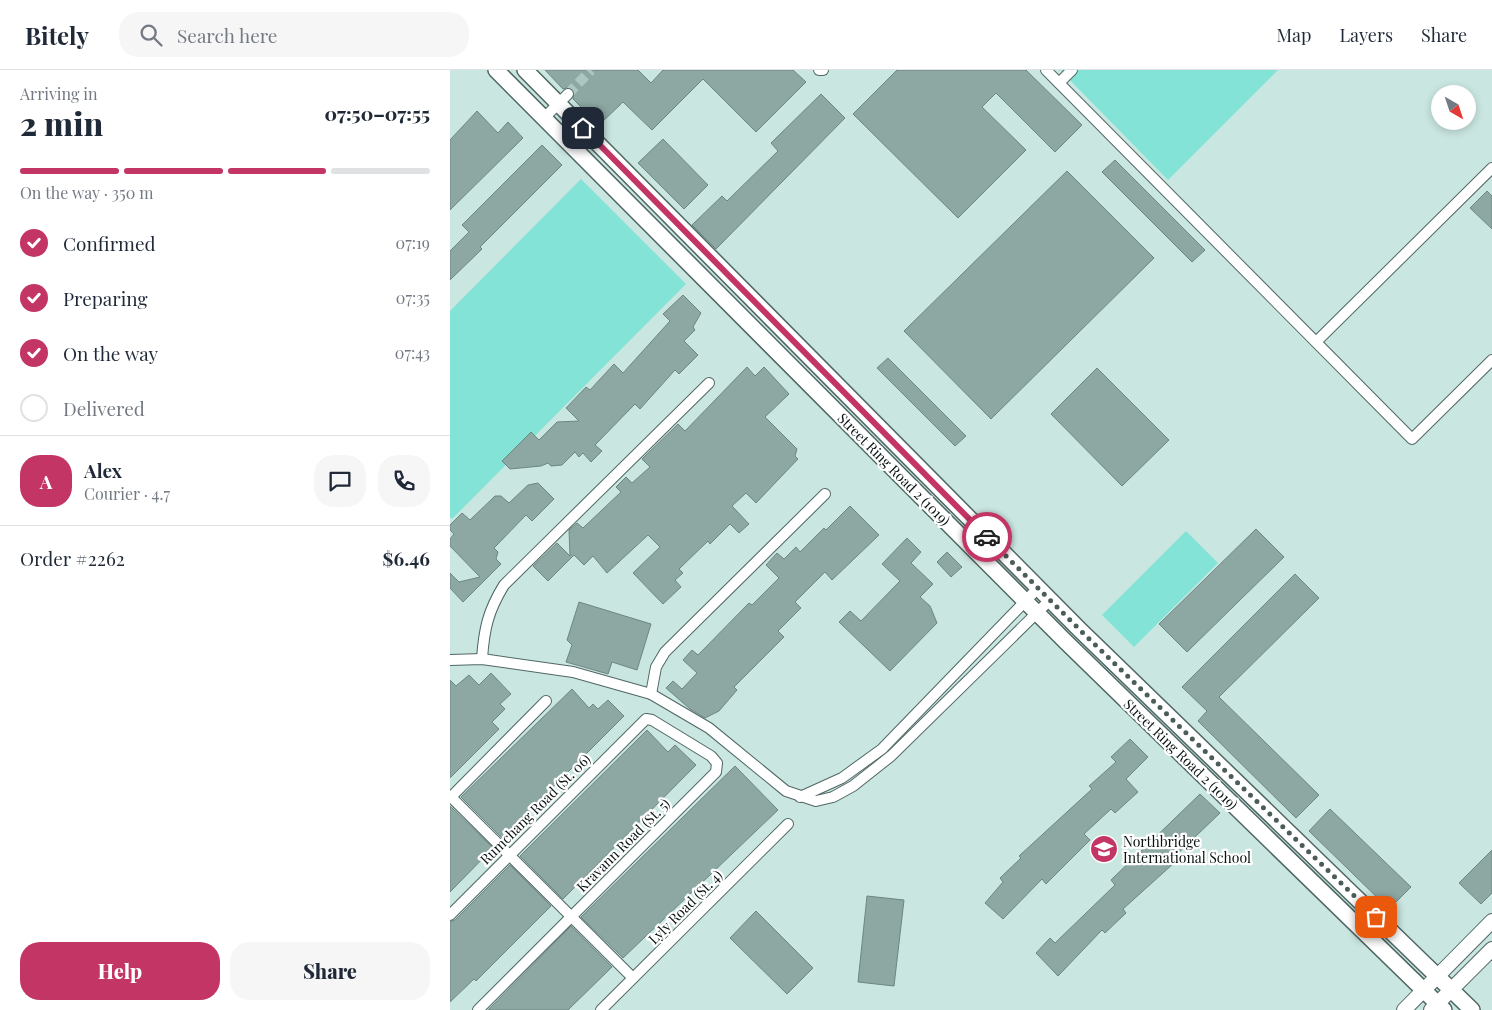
<!DOCTYPE html>
<meta charset="utf-8">
<style>
:root{--surface:#fff;--page:#f6f6f7;--text:#1f2937;--muted:#747a83;--line:#e0e1e3;--accent:#c23565}
body{margin:0;font-family:"Playfair Display",serif;background:var(--page);color:var(--text);height:100vh;display:flex;flex-direction:column;font-size:19px;white-space:nowrap}
*{box-sizing:border-box;margin:0}
p{font-size:16px;color:var(--muted)}
.icon{flex:none;width:28px;height:28px;fill:none;stroke:currentColor;stroke-width:2;stroke-linecap:round;stroke-linejoin:round}
.map{position:relative;flex:1;overflow:hidden}
.drawer{display:flex;flex-direction:column;background:var(--surface);width:450px}
.drawer>*{flex:none}
.needle{width:32px;rotate:141deg}
.controls{position:absolute;left:981px;top:15px;display:grid;gap:10px}
.controls a{display:grid;place-items:center;width:45px;height:45px;border-radius:50%;background:var(--surface);box-shadow:0 2px 8px #0003;font-size:25px}
.pin{position:absolute;display:grid;place-items:center;width:42px;height:42px;color:#fff;margin:-21px;border-radius:10px;box-shadow:0 2px 8px #0006}
.courier{position:absolute;display:grid;place-items:center;width:50px;height:50px;margin:-25px;border:4px solid #c23565;border-radius:50%;background:#fff;color:#222;box-shadow:0 1px 6px #0007}
.head em{font-style:normal;font-weight:800}
.head div{display:flex;flex-direction:column-reverse}
.head{display:flex;align-items:center;justify-content:space-between;height:85px;padding:0 20px}
h1{font-size:32px;font-weight:800;line-height:38px}
.bar{display:grid;grid-template-columns:repeat(4,1fr);gap:8px 5px;align-content:center;height:60px;padding:0 20px}
.bar i{height:6px;border-radius:4px;background:var(--line)}
.bar .on{background:var(--accent)}
.bar p{grid-column:span 4}
.line{display:flex;align-items:center;gap:12px;padding:0 20px;border-top:1px solid var(--line)}
.line div{flex:1}
.round{display:grid;place-items:center;flex:none;width:52px;height:52px;border-radius:20px;background:var(--page)}
ol{padding:0 20px;list-style:none}
li{display:flex;align-items:center;gap:15px;height:55px}
li p{margin-inline-start:auto}
li .icon{padding:5px;border-radius:50%;background:var(--accent);color:#fff;stroke-width:4}
li:last-child{color:var(--muted)}
li i{width:28px;height:28px;border:2px solid var(--line);border-radius:50%}
.action{display:flex;gap:10px;margin-top:auto;padding:10px 20px}
.action a{flex:1;height:58px;border-radius:20px;background:var(--accent);color:#fff;font-size:20px;font-weight:800;line-height:58px;text-align:center}
.action a+a{background:var(--page);color:var(--text)}
header{display:flex;align-items:center;gap:30px;box-sizing:border-box;height:70px;padding:0 25px;background:var(--surface);border-bottom:1px solid var(--line)}
header strong{font-size:24px}
nav{display:flex;gap:28px;margin-inline-start:auto;font-size:18px}
.search{width:350px;height:45px;background:var(--page);display:flex;align-items:center;gap:12px;box-sizing:border-box;padding:0 18px;border-radius:20px;color:var(--muted);font-size:19px}
main{display:flex;flex:1;min-height:0}
.map>svg:first-child{display:block}
.green{fill:#82e3d6}
.building{fill:#8da7a3;stroke:#6d8682}
.lines{fill:none;stroke-linecap:round;stroke-linejoin:round}
.minor-tunnel{stroke:#adc6c2;stroke-width:10;stroke-dasharray:10 5;stroke-linecap:butt}
.minor-casing{stroke:#4f6764;stroke-width:12}
.secondary-casing{stroke:#4f6764;stroke-width:16}
.primary-casing{stroke:#4f6764;stroke-width:18}
.minor{stroke:#fff;stroke-width:10}
.secondary{stroke:#fff;stroke-width:14}
.primary{stroke:#fff;stroke-width:15}
.done{stroke:#4c5c59;stroke-width:5;stroke-dasharray:0 9}
.route{stroke:#c23565;stroke-width:6}
.labels{text-anchor:middle;dominant-baseline:central;stroke-width:4.5;stroke-linejoin:round;paint-order:stroke}
.street-label{font-size:14px;fill:#081210;stroke:#fff}
.poi-label{font-size:14px;fill:#081210;stroke:#fff;text-anchor:start}
</style>
<header>
<strong>Bitely</strong>
<div class="search"><svg class="icon" aria-label="search" viewBox="0 0 24 24"><circle cx="10" cy="10" r="6"/><path d="M15 15l6 6"/></svg>Search here</div>
<nav><a>Map</a><a>Layers</a><a>Share</a></nav>
</header>
<main>
<section class="drawer">
<div class="head"><div><h1>2 min</h1><p>Arriving in</p></div><em>07:50–07:55</em></div>
<div class="bar"><i class="on"></i><i class="on"></i><i class="on"></i><i></i><p>On the way · 350 m</p></div>
<ol>
<li><svg class="icon" aria-label="check" viewBox="0 0 24 24"><path d="M5 12l5 5 9-10"/></svg>Confirmed<p>07:19</p></li>
<li><svg class="icon" aria-label="check" viewBox="0 0 24 24"><path d="M5 12l5 5 9-10"/></svg>Preparing<p>07:35</p></li>
<li><svg class="icon" aria-label="check" viewBox="0 0 24 24"><path d="M5 12l5 5 9-10"/></svg>On the way<p>07:43</p></li>
<li><i></i>Delivered</li>
</ol>
<div class="line" style="height:90px"><b class="round" style="background:var(--accent);color:#fff">A</b><div><b>Alex</b><p>Courier · 4.7</p></div><a class="round"><svg class="icon" aria-label="chat" viewBox="0 0 24 24"><path d="M4 5h16v11H9l-5 4z"/></svg></a><a class="round"><svg class="icon" aria-label="phone" viewBox="0 0 24 24"><path d="M5 4h4l2 5-3 2q2 4 5 5l2-3 5 2v4C11 20 4 13 5 4z"/></svg></a></div>
<div class="line" style="height:65px"><div>Order #2262</div><b>$6.46</b></div>
<div class="action"><a>Help</a><a>Share</a></div>
</section>
<div class="map">
<svg width="1042" height="940" viewBox="0 0 1042 940">
<rect width="100%" height="100%" fill="#cae6e1"/>
<g class="green">
<path d="M610 0H828L718 110Z"/>
<path d="M131 109 236 214 2 449 0 447V241Z"/>
<path d="M736 461 768 493 684 577 652 545Z"/>
</g>
<g class="building">
<path d="M95 0H188L201 13 213 0H343L356 12 306 62 253 9 202 60 173 32 149 55 123 29V20L119 17 113 19Z"/>
<path d="M447 0H576L632 55 605 82 546 23 532 37 576 80 508 148 403 44Z"/>
<path d="M371 24 395 48 266 179 242 155 272 126 277 131 328 81 321 73Z"/>
<path d="M27 41 48 63 58 52 73 68 0 140V70Z"/>
<path d="M213 69 258 115 234 139 188 93Z"/>
<path d="M92 75 112 95 30 177 32 179 0 210V181L19 162 12 155Z"/>
<path d="M665 90 755 180 742 192 652 102Z"/>
<path d="M617 101 704 188 541 349 454 261Z"/>
<path d="M1037 121 1042 126V159L1020 138Z"/>
<path d="M233 225 251 243 243 257 245 260 234 271 248 285 229 304 225 300 190 339 185 334 145 375 152 381 141 392 133 383 129 387 125 382 112 395 101 396 98 393 91 396 60 399 52 391 81 362 89 370 107 352 129 351 116 338 136 317 140 320 164 294 173 303 220 251 213 244Z"/>
<path d="M438 288 516 366 505 376 427 298Z"/>
<path d="M297 297 305 306 314 297 339 324 315 347 347 379 345 386 348 389 306 433 296 423 282 436 299 454 289 463 280 454 260 474 258 471 229 499 233 503 225 510 231 517 213 534 183 503 210 477 198 465 157 503 143 486 134 495 124 485 98 511 83 496 107 473 120 486 119 460 127 453 133 458 171 422 166 417 176 407 182 413 200 397 192 389 228 354 235 361Z"/>
<path d="M647 298 719 370 672 416 601 344Z"/>
<path d="M88 413 104 429 82 451 76 445 44 478 48 482 46 489 51 494 13 532 0 518V503L9 512 30 507 0 476V469L4 464 0 460V455L12 443 20 450 45 426H51L59 433 78 415Z"/>
<path d="M400 436 429 465 382 510 375 502 345 532 351 538 328 561 334 567 284 617 287 620 269 641 255 648 240 639 216 618 223 611 232 619 247 603 233 590 242 580 248 585 299 533 302 535 329 508 316 495 327 483 334 489 346 477 350 482 374 458 376 460Z"/>
<path d="M806 459 834 487 737 582 709 554Z"/>
<path d="M457 468 471 482 461 493 483 514 470 527 480 536 487 553 440 601 389 552 400 541 411 551 450 511 432 494Z"/>
<path d="M497 482 512 497 501 507 487 492Z"/>
<path d="M845 504 869 528 769 627 869 725 846 748 748 651 757 641 732 617Z"/>
<path d="M129 532 201 554 187 600 162 592 158 604 116 592 122 575 117 570Z"/>
<path d="M41 603 61 624 50 634 55 639 42 652 49 659 0 708V610L6 616 19 605 29 615Z"/>
<path d="M122 619 139 638 143 634 148 639 158 630 174 646 52 768 11 727Z"/>
<path d="M197 660 218 682 225 675 246 695 113 829 70 786Z"/>
<path d="M680 669 698 687 676 709 688 722 665 743 661 739 634 764 640 770 596 814 592 809 553 849 535 833 553 812 550 808 571 788 569 786 642 719 639 716 666 692 661 687Z"/>
<path d="M285 696 328 740 173 888 131 847Z"/>
<path d="M750 724 770 743 721 790 724 793 673 839 676 843 655 863 652 860 608 906 586 883 600 868 605 873 665 815 661 810Z"/>
<path d="M0 736 43 778 0 822Z"/>
<path d="M880 739 961 817 939 839 859 761Z"/>
<path d="M1042 780V823L1031 834 1009 813Z"/>
<path d="M60 795 101 836 26 911 24 909 0 932V852L5 850Z"/>
<path d="M417 826 454 830 444 916 408 912Z"/>
<path d="M306 841 363 898 337 924 280 868Z"/>
<path d="M121 856 162 897 118 940H38Z"/>
</g>
<g class="lines">
<path class="minor-tunnel" d="M118 24 141 0"/>
<g class="minor-casing">
<g id="minor">
<path d="M369 0H373"/>
<path d="M596 0 962 369 1042 290"/>
<path d="M609 13 622 0"/>
<path d="M94 48 118 24"/>
<path d="M866 272 1042 98"/>
<path d="M32 589C34 559 38 541 54 515L259 313"/>
<path d="M0 590 32 589 123 602 201 624 259 658 336 721 366 731 383 727 403 716 441 686 601 529"/>
<path d="M201 624 206 597 215 582 375 424"/>
<path d="M0 726 183 908"/>
<path d="M350 727 392 708 432 679 589 517"/>
<path d="M0 728 96 631"/>
<path d="M0 845 196 649 202 650 261 686 267 693 266 702 28 940"/>
<path d="M151 940 338 754"/>
</g>
</g>
<g class="secondary-casing">
<g id="secondary">
<path d="M954 940 1042 851"/>
<path d="M981 940 1042 879"/>
</g>
</g>
<g class="primary-casing">
<g id="primary">
<path d="M46 0 616 572 994 940"/>
<path d="M75 0 630 560 1022 940"/>
</g>
</g>
<use href="#minor" class="minor"/>
<use href="#secondary" class="secondary"/>
<use href="#primary" class="primary"/>
</g>
<g class="lines">
<path class="done" d="M537 467 630 560 926 847"/>
<path class="route" d="M133 58 537 467"/>
</g>
<defs>
<g id="school-disc" transform="scale(1.4375)"><circle r="9.5" fill="#c23565" stroke="#fff"/><path d="M0-5L7-2L0 1L-7-2ZM-4 1L0 2.5L4 1V4Q0 6-4 4Z" fill="#fff"/></g>
</defs>
<g fill-rule="evenodd">
<use href="#school-disc" x="654" y="779"/>
</g>
<g class="labels">
<g class="street-label">
<text transform="translate(444 399) rotate(45)">Street Ring Road 2 (1019)</text>
<text transform="translate(731 684) rotate(44)">Street Ring Road 2 (1019)</text>
<text transform="translate(85 739) rotate(-45)">Rumchang Road (St. 06)</text>
<text transform="translate(173 775) rotate(-45)">Kravann Road (St. 5)</text>
<text transform="translate(235 837) rotate(-45)">Lyly Road (St. 4)</text>
</g>
<g class="poi-label">
<text x="673" y="771">Northbridge<tspan x="673" dy="16">International School</tspan></text>
</g>
</g>
</svg>
<div class="controls">
<a><svg class="needle" viewBox="-14 -14 28 28"><path d="M0-13l5 13h-10z" fill="#e53935"/><path d="M0 13l5-13h-10z" fill="#747a83"/></svg></a>
</div>
<div class="pin" style="left:926px;top:847px;background:#ea580c"><svg class="icon" aria-label="bag" viewBox="0 0 24 24"><path d="M5 8h14l-1 12H6zM9 8a3 3 0 0 1 6 0"/></svg></div>
<div class="pin" style="left:133px;top:58px;background:#1f2937"><svg class="icon" aria-label="home" viewBox="0 0 24 24"><path d="M3 11l9-7 9 7M6 9v11h12V9"/></svg></div>
<div class="courier" style="left:537px;top:467px"><svg class="icon" aria-label="car" viewBox="0 0 24 24"><path d="M5 17H2v-5l4-1 3-4h7l3 4 3 1v5h-3M9 17h6M6 11h13"/><circle cx="7" cy="17" r="2"/><circle cx="17" cy="17" r="2"/></svg></div>
</div>
</main>
